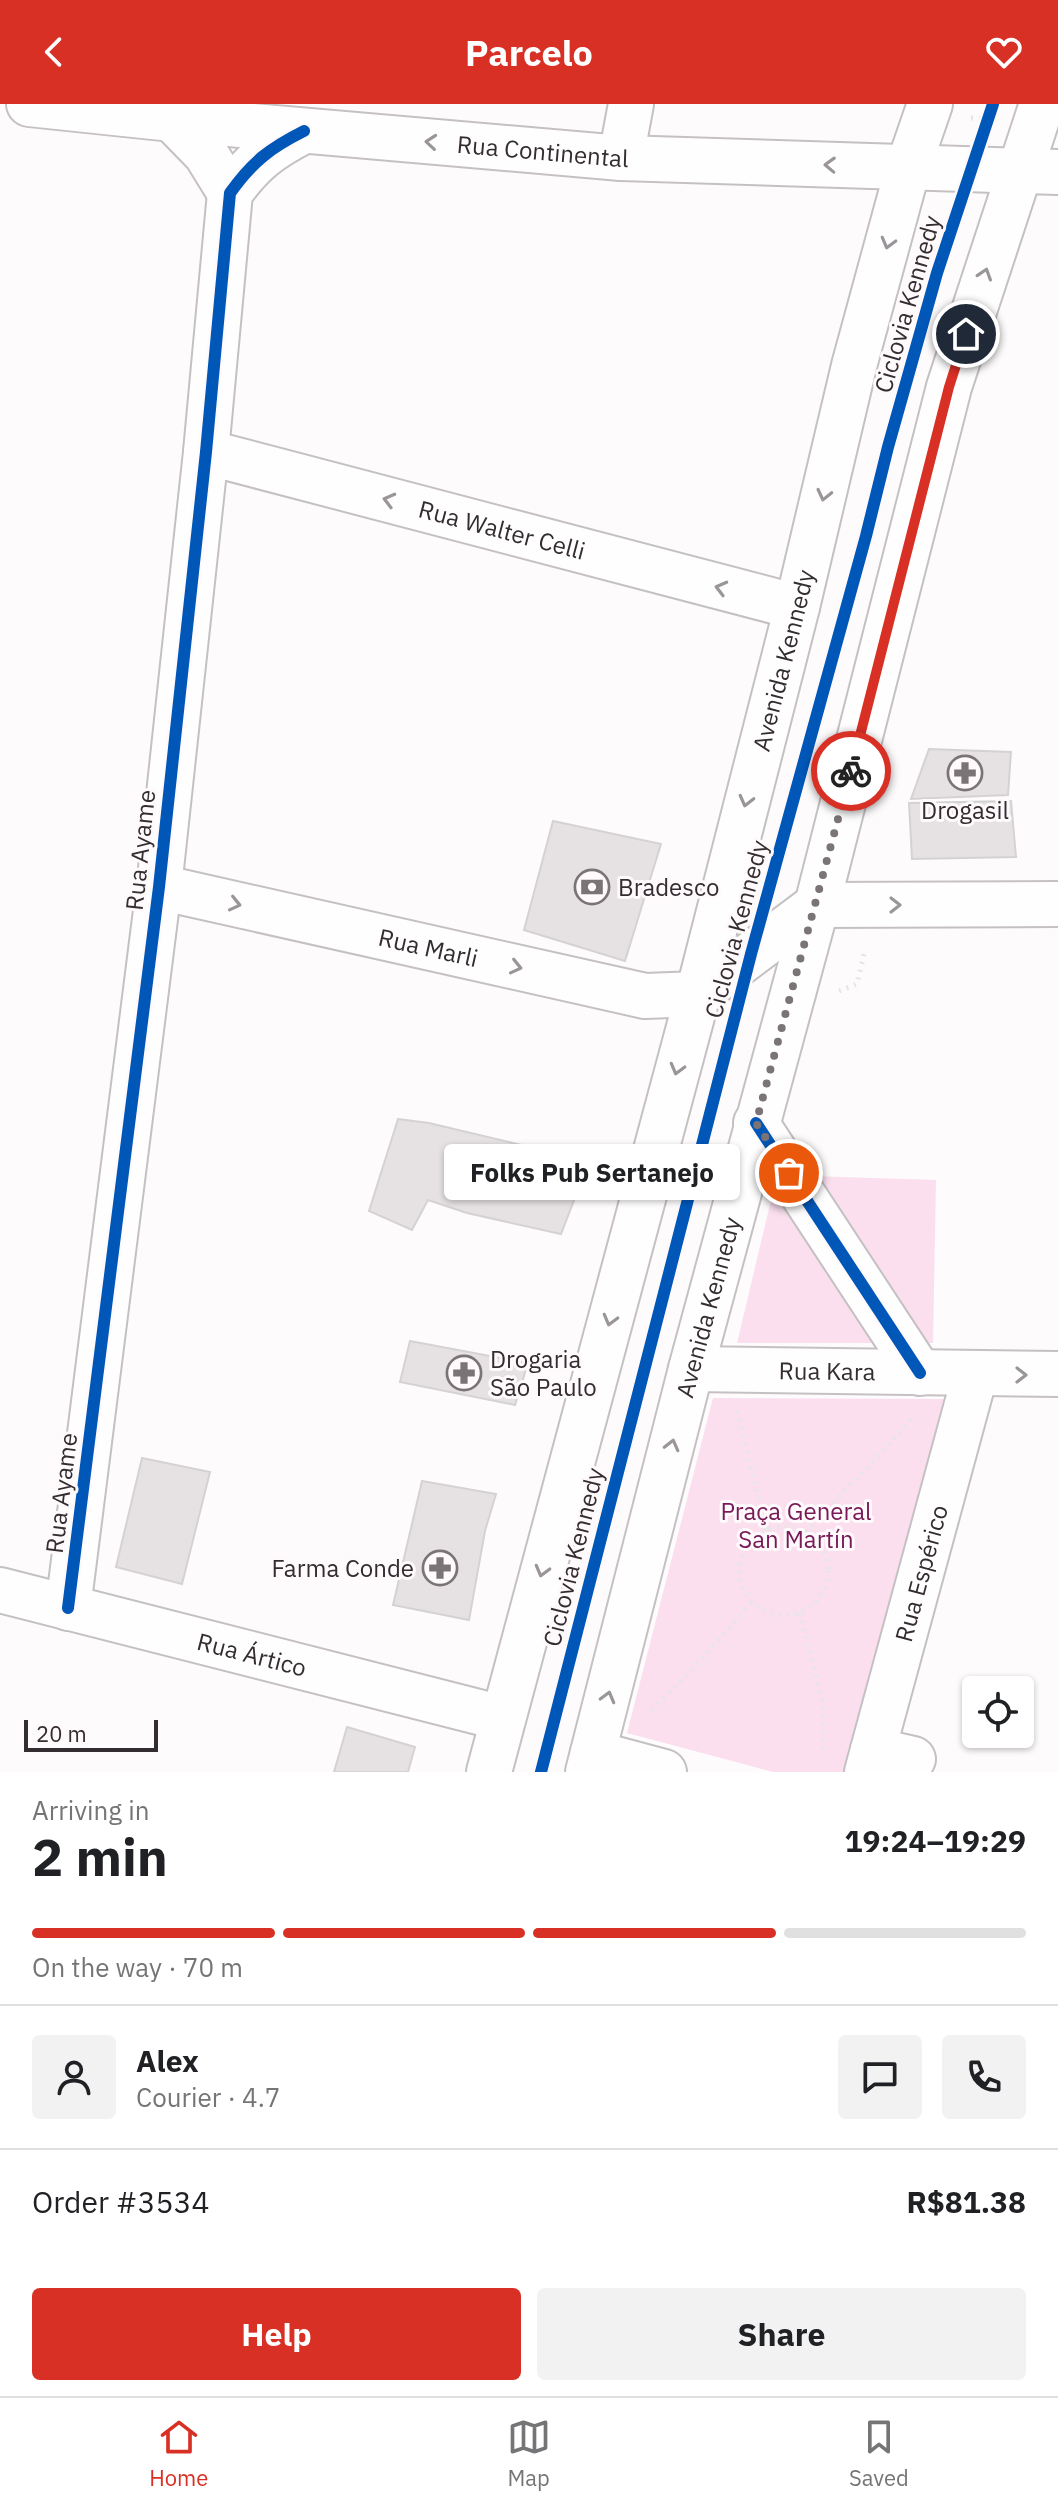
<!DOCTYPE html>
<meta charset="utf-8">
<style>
:root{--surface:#fff;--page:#f2f2f2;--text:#202124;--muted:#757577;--line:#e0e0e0;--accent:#d93025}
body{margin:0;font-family:"IBM Plex Sans",sans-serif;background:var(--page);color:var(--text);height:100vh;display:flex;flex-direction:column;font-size:30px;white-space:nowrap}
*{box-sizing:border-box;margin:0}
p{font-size:26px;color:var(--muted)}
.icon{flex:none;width:44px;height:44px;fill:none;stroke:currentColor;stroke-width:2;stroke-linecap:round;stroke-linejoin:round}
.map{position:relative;height:1668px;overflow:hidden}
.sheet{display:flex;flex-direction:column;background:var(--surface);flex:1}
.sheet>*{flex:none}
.fabs{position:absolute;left:962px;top:1572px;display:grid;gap:16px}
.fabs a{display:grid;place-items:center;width:72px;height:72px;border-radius:8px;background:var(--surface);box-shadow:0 2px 6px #0004;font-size:40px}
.scale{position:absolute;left:24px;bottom:20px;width:134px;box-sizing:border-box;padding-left:8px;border:4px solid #332c30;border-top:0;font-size:22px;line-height:28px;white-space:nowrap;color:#332c30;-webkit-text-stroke:6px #fefafc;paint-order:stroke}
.pin{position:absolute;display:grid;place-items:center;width:68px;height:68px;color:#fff;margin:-34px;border:4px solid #fff;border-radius:50%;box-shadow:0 2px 8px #0007}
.courier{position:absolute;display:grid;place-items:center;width:80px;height:80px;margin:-40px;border:6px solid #d93025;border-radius:50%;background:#fff;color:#222;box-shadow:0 2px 10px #0007}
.bubble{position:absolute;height:56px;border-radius:8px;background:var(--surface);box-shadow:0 2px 6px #0004;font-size:26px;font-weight:700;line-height:56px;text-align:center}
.summary em{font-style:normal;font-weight:700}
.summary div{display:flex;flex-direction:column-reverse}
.summary{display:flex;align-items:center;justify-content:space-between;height:136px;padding:0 32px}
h1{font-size:52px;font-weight:700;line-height:60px}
.bar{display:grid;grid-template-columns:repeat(4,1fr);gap:12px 8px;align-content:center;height:96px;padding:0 32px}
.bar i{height:10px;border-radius:6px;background:var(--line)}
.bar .selected{background:var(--accent)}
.bar p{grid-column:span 4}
.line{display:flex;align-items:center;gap:20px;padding:0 32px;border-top:2px solid var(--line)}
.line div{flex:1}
.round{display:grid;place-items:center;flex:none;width:84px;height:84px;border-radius:8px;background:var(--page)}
.primary-button{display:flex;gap:16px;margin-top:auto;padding:16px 32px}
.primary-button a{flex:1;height:92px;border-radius:8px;background:var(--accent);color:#fff;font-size:32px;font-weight:700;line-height:92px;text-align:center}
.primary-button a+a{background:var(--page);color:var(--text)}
header{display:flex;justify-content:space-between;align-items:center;height:104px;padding:0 32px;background:var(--accent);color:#fff;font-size:36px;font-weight:700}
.tab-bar{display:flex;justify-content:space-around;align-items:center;height:112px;border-top:2px solid var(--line);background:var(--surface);font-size:22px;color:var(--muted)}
.tab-bar a{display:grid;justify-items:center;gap:4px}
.tab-bar .selected{color:var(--accent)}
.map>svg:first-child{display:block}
.green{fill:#fbdfee}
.building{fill:#e6e2e4;stroke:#d5d2d4;stroke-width:2}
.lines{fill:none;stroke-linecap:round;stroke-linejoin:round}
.minor-casing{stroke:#c5c1c3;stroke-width:48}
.major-casing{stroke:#c5c1c3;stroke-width:48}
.path{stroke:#e6e6e6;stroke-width:5;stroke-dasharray:2 6;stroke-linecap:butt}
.minor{stroke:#fffeff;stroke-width:44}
.major{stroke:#fffeff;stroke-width:44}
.cycleway-casing{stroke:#fefafc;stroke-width:17}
.cycleway{stroke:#0057b8;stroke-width:12}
.oneway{stroke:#999598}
.done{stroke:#7a7477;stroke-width:8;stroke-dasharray:0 14.4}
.route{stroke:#d93025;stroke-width:10}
.labels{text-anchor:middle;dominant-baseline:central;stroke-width:6;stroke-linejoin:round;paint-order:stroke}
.street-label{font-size:24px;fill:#332c30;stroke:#fefafc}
.poi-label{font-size:24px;fill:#332c30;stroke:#fefafc;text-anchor:start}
.park-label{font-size:24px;fill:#781a57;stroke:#fefafc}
</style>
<header><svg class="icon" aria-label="back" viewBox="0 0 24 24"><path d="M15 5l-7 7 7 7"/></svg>Parcelo<svg class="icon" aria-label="heart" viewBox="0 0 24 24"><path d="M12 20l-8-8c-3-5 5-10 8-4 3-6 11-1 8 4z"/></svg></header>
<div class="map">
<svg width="1058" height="1668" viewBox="0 0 1058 1668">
<rect width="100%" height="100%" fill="#fdfbfc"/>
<g class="green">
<path d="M777 1071 936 1076 933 1239H737Z"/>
<path d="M713 1294 944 1295 848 1668H773L627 1629Z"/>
</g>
<g class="building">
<path d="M929 645 1011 648 1008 691 911 695Z"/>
<path d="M1011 697 1016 753 912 755 909 699Z"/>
<path d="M553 717 661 740 625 857 524 826Z"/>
<path d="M398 1015 429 1019 563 1051 558 1069 583 1073 561 1130 467 1109 428 1096 412 1126 369 1107Z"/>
<path d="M410 1237 528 1259 515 1301 400 1278Z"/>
<path d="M142 1354 210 1368 182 1480 116 1463Z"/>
<path d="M422 1377 496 1390 485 1427 469 1516 393 1501Z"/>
<path d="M347 1623 415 1643 408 1668H334Z"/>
</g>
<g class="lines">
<g class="minor-casing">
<g id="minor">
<path id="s1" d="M29 0 172 15 621 54 1058 68"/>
<path d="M172 15 206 50 230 89"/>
<path d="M621 54 631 0"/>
<path id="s2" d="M206 348 797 503"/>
<path id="s3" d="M159 783 645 892 698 890 817 801 1058 800"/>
<path d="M756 1019 920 1269"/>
<path id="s4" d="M691 1265 1058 1270"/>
<path id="s5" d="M0 1486 502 1614"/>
<path d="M68 1504 159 783 206 348 230 89C252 58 270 44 304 27"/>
<path d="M873 1646 913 1655"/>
<path d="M593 1649 664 1668"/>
<path id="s6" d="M867 1668 975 1271"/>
</g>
</g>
<g class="major-casing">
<g id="major">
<path id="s7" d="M489 1668 698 890 797 503 854 262 908 64 930 0"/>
<path id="s8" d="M588 1668 691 1265 817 801 949 283 1042 0"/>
</g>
</g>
<g class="path">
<path d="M971 14 993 15"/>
<path d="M839 887 857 880 865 846"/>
<path d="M737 1308 767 1427"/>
<circle cx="784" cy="1467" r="44"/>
<path d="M806 1428 915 1312"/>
<path d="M800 1509 823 1600 824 1645"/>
<path d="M652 1606 694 1564 752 1498"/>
</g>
<use href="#minor" class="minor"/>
<use href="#major" class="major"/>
<g class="cycleway-casing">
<g id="cycleway">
<path d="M756 1019 920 1269"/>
<path d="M68 1504 159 783 206 348 230 89C252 58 270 44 304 27"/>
<path d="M541 1668 751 850 866 432 888 343 937 169 993 0"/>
</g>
</g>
<use href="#cycleway" class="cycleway"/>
</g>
<defs><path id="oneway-chevron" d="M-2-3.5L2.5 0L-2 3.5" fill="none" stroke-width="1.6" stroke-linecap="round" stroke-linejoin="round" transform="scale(2)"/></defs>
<g class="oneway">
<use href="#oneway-chevron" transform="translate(431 38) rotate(-175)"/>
<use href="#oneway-chevron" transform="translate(830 61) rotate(-178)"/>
<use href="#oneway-chevron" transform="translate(888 139) rotate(105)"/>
<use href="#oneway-chevron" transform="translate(985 170) rotate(-72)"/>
<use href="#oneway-chevron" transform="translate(824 391) rotate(103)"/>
<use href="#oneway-chevron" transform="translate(389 396) rotate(-165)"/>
<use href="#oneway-chevron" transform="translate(721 484) rotate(-165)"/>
<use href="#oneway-chevron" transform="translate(746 697) rotate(104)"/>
<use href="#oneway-chevron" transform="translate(235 800) rotate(13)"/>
<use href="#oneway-chevron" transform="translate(895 801)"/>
<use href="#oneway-chevron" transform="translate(516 863) rotate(13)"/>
<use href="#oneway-chevron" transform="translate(677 965) rotate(105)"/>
<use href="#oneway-chevron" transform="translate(610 1216) rotate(105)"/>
<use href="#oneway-chevron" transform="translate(1021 1271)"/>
<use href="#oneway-chevron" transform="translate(672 1341) rotate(-76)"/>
<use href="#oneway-chevron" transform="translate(542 1467) rotate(105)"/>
<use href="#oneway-chevron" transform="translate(608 1593) rotate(-75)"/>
</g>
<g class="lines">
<path class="done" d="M789 1069 756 1019 851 667"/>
<path class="route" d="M851 667 949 283 966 230"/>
</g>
<defs>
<g id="pharmacy-ring" transform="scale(1.8)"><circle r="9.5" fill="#fefafc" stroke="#7a7477" stroke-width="1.5"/><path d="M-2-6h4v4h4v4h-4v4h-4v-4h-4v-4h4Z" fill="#7a7477"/></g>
<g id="bank-ring" transform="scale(1.8)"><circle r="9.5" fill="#fefafc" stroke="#7a7477" stroke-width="1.5"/><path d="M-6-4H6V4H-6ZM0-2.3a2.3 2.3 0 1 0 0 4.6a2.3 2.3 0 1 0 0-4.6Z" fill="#7a7477"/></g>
</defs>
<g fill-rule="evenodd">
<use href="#pharmacy-ring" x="965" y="669"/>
<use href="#bank-ring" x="592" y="783"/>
<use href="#pharmacy-ring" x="464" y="1269"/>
<use href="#pharmacy-ring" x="440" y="1464"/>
</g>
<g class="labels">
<g class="street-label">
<text stroke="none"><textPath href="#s1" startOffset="516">Rua Continental</textPath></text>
<text transform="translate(907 200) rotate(-74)">Ciclovia Kennedy</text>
<text stroke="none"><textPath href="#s2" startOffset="306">Rua Walter Celli</textPath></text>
<text stroke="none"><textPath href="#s7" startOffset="1150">Avenida Kennedy</textPath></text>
<text transform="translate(140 746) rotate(-84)">Rua Ayame</text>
<text transform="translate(736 825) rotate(-75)">Ciclovia Kennedy</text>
<text stroke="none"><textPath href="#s3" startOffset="276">Rua Marli</textPath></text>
<text stroke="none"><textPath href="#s8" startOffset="480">Avenida Kennedy</textPath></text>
<text stroke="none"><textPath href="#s4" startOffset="136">Rua Kara</textPath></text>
<text transform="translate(61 1389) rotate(-83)">Rua Ayame</text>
<text transform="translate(573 1453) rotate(-76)">Ciclovia Kennedy</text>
<text stroke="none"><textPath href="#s6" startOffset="206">Rua Espérico</textPath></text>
<text stroke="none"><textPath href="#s5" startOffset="260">Rua Ártico</textPath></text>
</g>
<g class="poi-label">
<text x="965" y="706" text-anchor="middle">Drogasil</text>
<text x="618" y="783">Bradesco</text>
<text x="490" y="1255">Drogaria<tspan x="490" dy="28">São Paulo</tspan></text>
<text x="414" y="1464" text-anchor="end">Farma Conde</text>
</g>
<g class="park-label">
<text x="796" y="1407">Praça General<tspan x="796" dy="28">San Martín</tspan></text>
</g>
</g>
</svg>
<div class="fabs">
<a><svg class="icon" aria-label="locate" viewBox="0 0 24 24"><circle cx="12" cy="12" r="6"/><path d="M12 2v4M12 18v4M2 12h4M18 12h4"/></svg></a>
</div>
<div class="scale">20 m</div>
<div class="pin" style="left:789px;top:1069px;background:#ea580c"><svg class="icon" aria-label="bag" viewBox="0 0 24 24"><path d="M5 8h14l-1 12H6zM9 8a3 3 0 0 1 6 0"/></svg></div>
<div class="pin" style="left:966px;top:230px;background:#1f2937"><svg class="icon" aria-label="home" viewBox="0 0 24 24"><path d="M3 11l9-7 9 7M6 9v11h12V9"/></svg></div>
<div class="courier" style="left:851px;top:667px"><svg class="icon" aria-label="bike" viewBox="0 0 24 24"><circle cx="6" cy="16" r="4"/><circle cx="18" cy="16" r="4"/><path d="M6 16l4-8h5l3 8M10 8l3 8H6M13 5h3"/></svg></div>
<div class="bubble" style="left:444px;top:1040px;width:296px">Folks Pub Sertanejo</div>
</div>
<section class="sheet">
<div class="summary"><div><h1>2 min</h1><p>Arriving in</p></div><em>19:24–19:29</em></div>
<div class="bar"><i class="selected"></i><i class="selected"></i><i class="selected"></i><i></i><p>On the way · 70 m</p></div>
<div class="line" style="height:144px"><a class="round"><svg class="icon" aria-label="person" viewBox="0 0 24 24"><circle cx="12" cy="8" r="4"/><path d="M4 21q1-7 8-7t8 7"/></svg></a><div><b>Alex</b><p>Courier · 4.7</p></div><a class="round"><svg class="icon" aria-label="chat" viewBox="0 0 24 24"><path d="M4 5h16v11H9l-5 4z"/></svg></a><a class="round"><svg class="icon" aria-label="phone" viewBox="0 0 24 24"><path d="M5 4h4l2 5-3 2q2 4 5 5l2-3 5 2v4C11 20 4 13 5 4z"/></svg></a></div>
<div class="line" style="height:104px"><div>Order #3534</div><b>R$81.38</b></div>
<div class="primary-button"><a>Help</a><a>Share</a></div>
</section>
<nav class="tab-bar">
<a class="selected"><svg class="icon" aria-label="home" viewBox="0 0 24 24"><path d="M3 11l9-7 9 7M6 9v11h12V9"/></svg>Home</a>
<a><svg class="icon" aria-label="map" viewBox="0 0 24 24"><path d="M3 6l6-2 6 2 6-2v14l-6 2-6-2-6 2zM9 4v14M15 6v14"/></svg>Map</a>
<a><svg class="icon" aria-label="saved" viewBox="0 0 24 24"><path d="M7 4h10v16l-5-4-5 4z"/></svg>Saved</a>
</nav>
